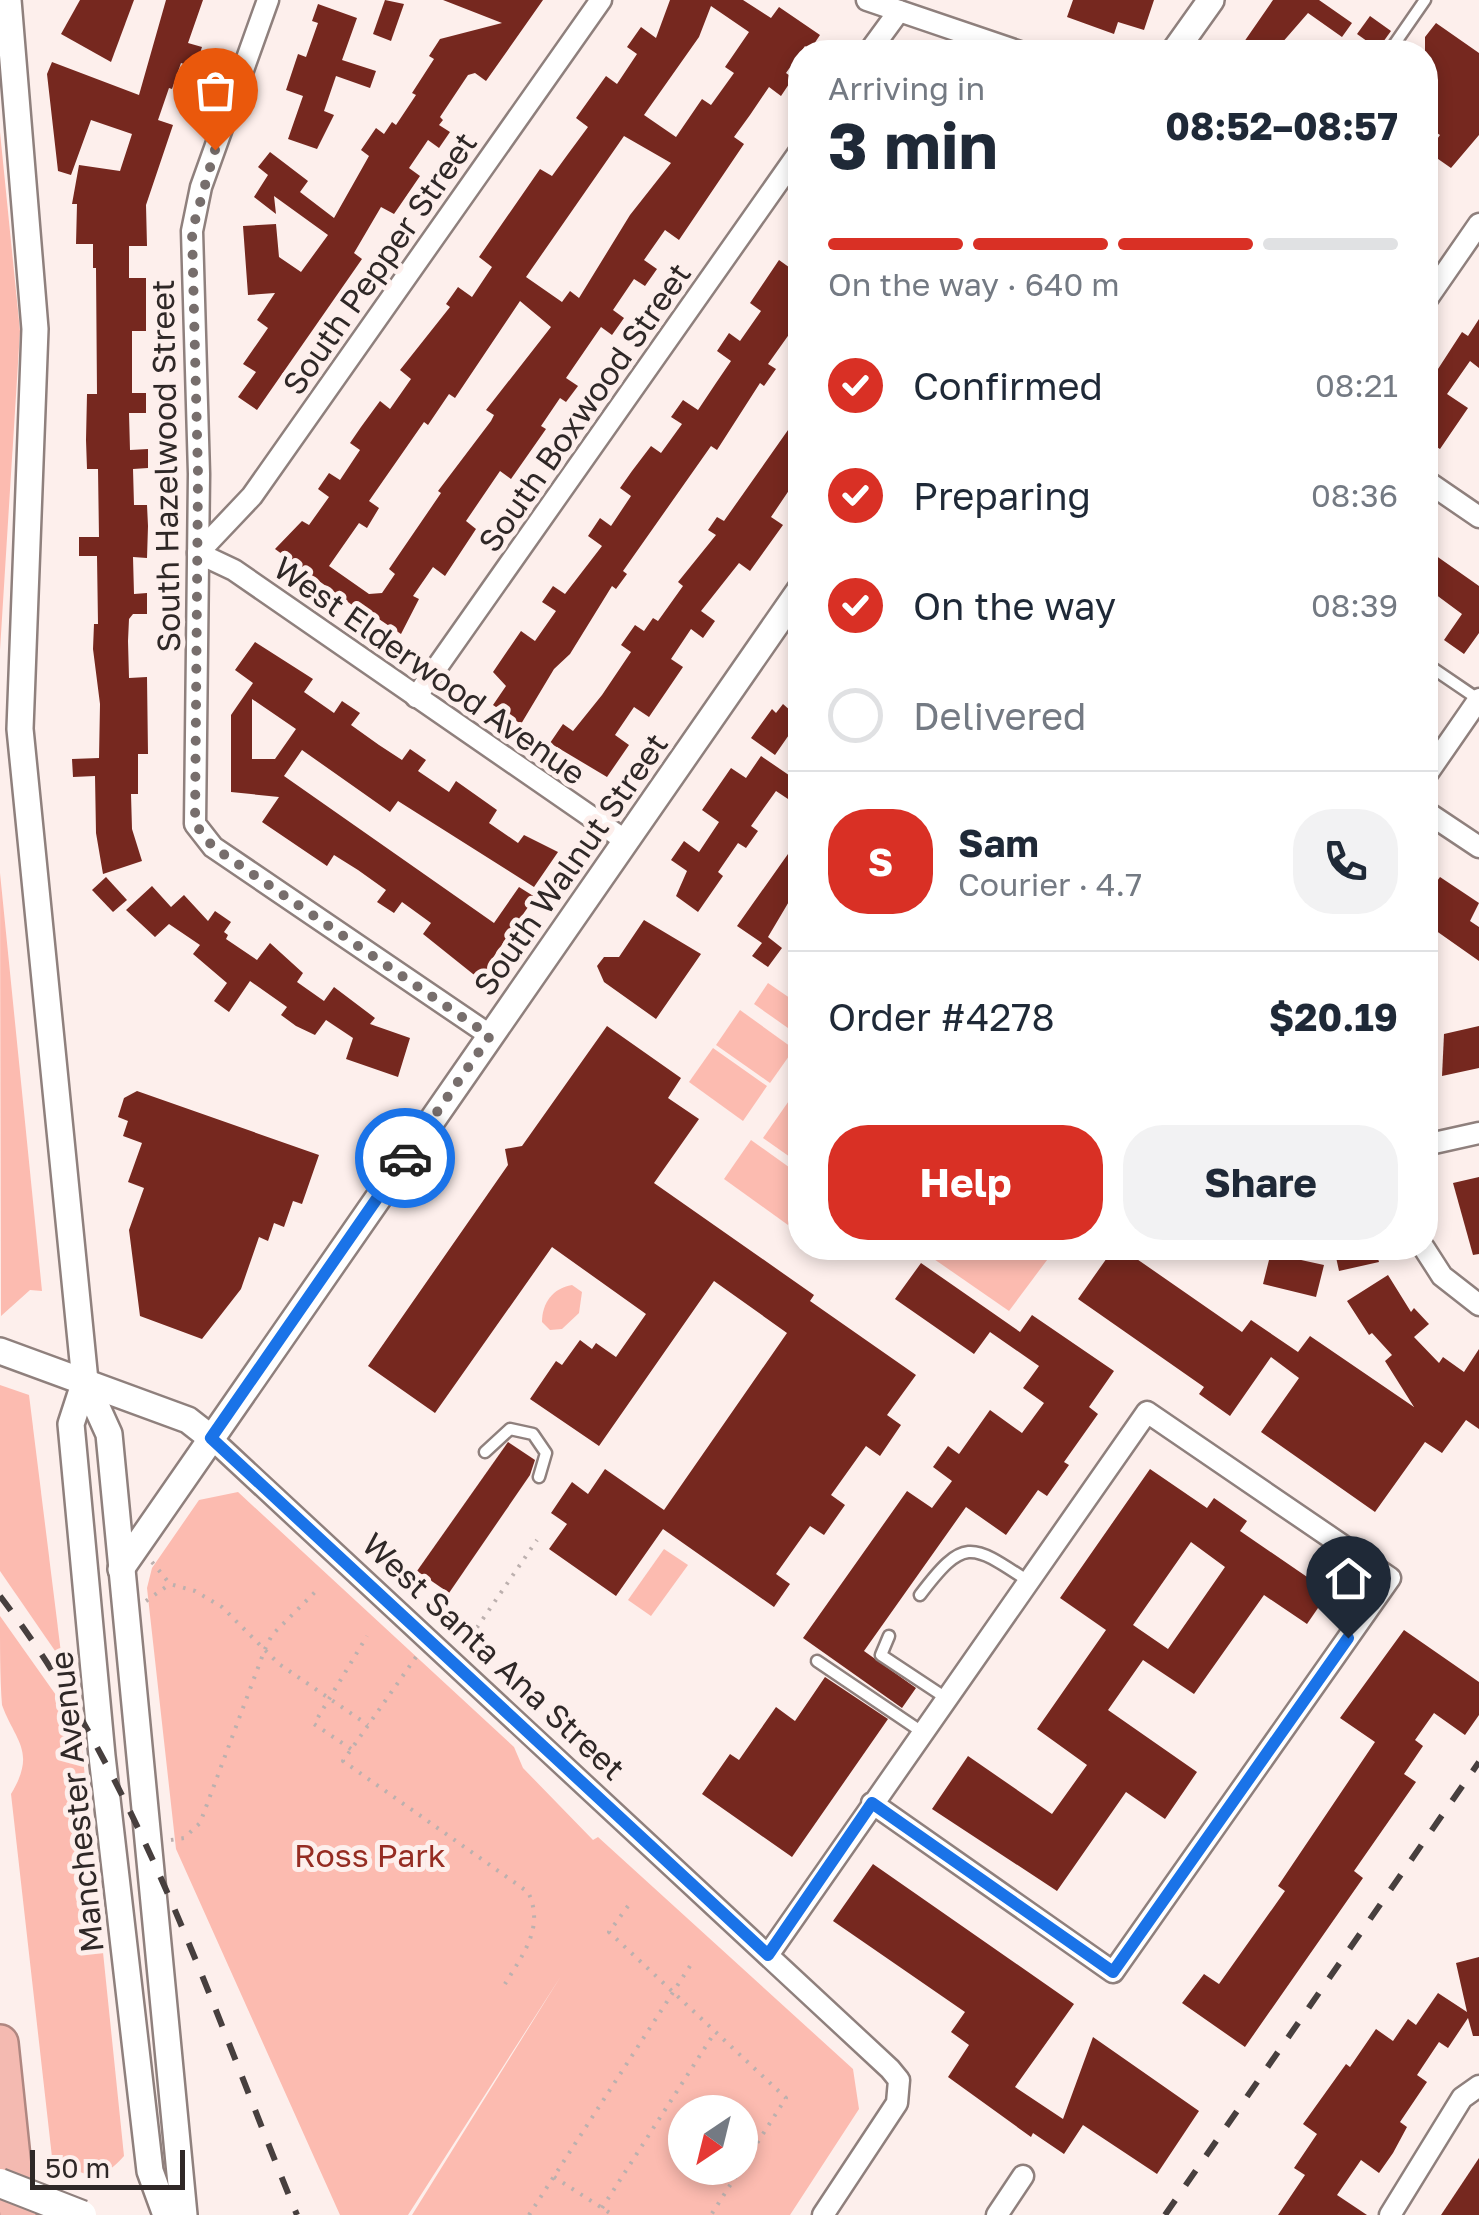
<!DOCTYPE html>
<meta charset="utf-8">
<style>
:root{--surface:#fff;--page:#f2f2f3;--text:#1f2937;--muted:#747a83;--line:#e0e1e3;--accent:#d93025}
body{margin:0;font-family:"Golos Text",sans-serif;background:var(--page);color:var(--text);height:100vh;display:flex;flex-direction:column;font-size:38px;white-space:nowrap}
*{box-sizing:border-box;margin:0}
p{font-size:32px;color:var(--muted)}
.icon{flex:none;width:55px;height:55px;fill:none;stroke:currentColor;stroke-width:2;stroke-linecap:round;stroke-linejoin:round}
.map{position:relative;flex:1;overflow:hidden}
.drawer{position:absolute;left:788px;top:40px;width:650px;height:1220px;display:flex;flex-direction:column;background:var(--surface);border-radius:40px;box-shadow:0 5px 15px #0003}
.drawer>*{flex:none}
.needle{width:65px;rotate:215deg}
.controls{position:absolute;left:668px;top:2095px;display:grid;gap:20px}
.controls a{display:grid;place-items:center;width:90px;height:90px;border-radius:50%;background:var(--surface);box-shadow:0 5px 15px #0003;font-size:50px}
.scale{position:absolute;left:30px;bottom:25px;width:155px;box-sizing:border-box;padding-left:10px;border:5px solid #2f2827;border-top:0;font-size:28px;line-height:35px;white-space:nowrap;color:#2f2827;-webkit-text-stroke:8px #fdefec;paint-order:stroke}
.pin{position:absolute;display:grid;place-items:center;width:85px;height:85px;color:#fff;margin:-102px -42px;border-radius:50% 50% 50% 0;rotate:-45deg;box-shadow:0 0 10px #0007}
.pin .icon{rotate:45deg}
.courier{position:absolute;display:grid;place-items:center;width:100px;height:100px;margin:-50px;border:8px solid #1a73e8;border-radius:50%;background:#fff;color:#222;box-shadow:0 2px 12px #0007}
.headline em{font-style:normal;font-weight:700}
.headline div{display:flex;flex-direction:column-reverse}
.headline{display:flex;align-items:center;justify-content:space-between;height:170px;padding:0 40px}
h1{font-size:65px;font-weight:700;line-height:75px}
.bar{display:grid;grid-template-columns:repeat(4,1fr);gap:15px 10px;align-content:center;height:120px;padding:0 40px}
.bar i{height:12px;border-radius:8px;background:var(--line)}
.bar .selected{background:var(--accent)}
.bar p{grid-column:span 4}
.line{display:flex;align-items:center;gap:25px;padding:0 40px;border-top:2px solid var(--line)}
.line div{flex:1}
.round{display:grid;place-items:center;flex:none;width:105px;height:105px;border-radius:40px;background:var(--page)}
ol{padding:0 40px;list-style:none}
li{display:flex;align-items:center;gap:30px;height:110px}
li p{margin-inline-start:auto}
li .icon{padding:10px;border-radius:50%;background:var(--accent);color:#fff;stroke-width:4}
li:last-child{color:var(--muted)}
li i{width:55px;height:55px;border:5px solid var(--line);border-radius:50%}
.primary-button{display:flex;gap:20px;margin-top:auto;padding:20px 40px}
.primary-button a{flex:1;height:115px;border-radius:40px;background:var(--accent);color:#fff;font-size:40px;font-weight:700;line-height:115px;text-align:center}
.primary-button a+a{background:var(--page);color:var(--text)}
.map>svg:first-child{display:block}
.green{fill:#fcbbb0;fill-rule:evenodd}
.building{fill:#76281f;fill-rule:evenodd}
.lines{fill:none;stroke-linecap:round;stroke-linejoin:round}
.service-casing{stroke:#8f807d;stroke-width:15}
.minor-casing{stroke:#8f807d;stroke-width:25}
.tertiary-casing{stroke:#8f807d;stroke-width:30}
.motorway-casing{stroke:#af8781;stroke-width:40}
.path{stroke:#bcb0ae;stroke-width:4;stroke-dasharray:2.5 8;stroke-linecap:butt}
.service{stroke:#fff;stroke-width:10}
.minor{stroke:#fff;stroke-width:20}
.tertiary{stroke:#fff;stroke-width:25}
.motorway{stroke:#f4bab1;stroke-width:35}
.rail{stroke:#473f3e;stroke-width:6;stroke-dasharray:18 18;stroke-linecap:butt}
.secondary-bridge-casing{stroke:#8f807d;stroke-width:32;stroke-linecap:butt}
.secondary-bridge{stroke:#fff;stroke-width:28}
.done{stroke:#776e6c;stroke-width:10;stroke-dasharray:0 18}
.route{stroke:#1a73e8;stroke-width:12}
.labels{text-anchor:middle;dominant-baseline:central;stroke-width:10;stroke-linejoin:round;paint-order:stroke}
.street-label{font-size:32px;fill:#2f2827;stroke:#fdefec}
.park-label{font-size:32px;fill:#952c22;stroke:#fdefec}
</style>
<div class="map">
<svg width="1479" height="2215" viewBox="0 0 1479 2215">
<rect width="100%" height="100%" fill="#fdefec"/>
<g class="green">
<path d="M0 132 20 331 0 650Z"/>
<path d="M0 873 42 1291 30 1290 1 1316Z"/>
<path d="M768 983 800 1005V1026L795 1033 754 1004Z"/>
<path d="M740 1010 794 1049 770 1083 716 1045Z"/>
<path d="M713 1048 767 1086 743 1121 689 1082Z"/>
<path d="M800 1085V1164L763 1138Z"/>
<path d="M751 1140 800 1175V1207L788 1225 724 1179Z"/>
<path d="M918 1248H1056L1009 1311Z"/>
<path d="M572 1285 582 1292 579 1313 562 1329 550 1330 542 1322C542 1303 553 1288 572 1285Z"/>
<path d="M0 1385 29 1395 62 1661 0 1571Z"/>
<path d="M238 1492 514 1747 523 1768 593 1840 598 1837 853 2069 859 2109 790 2215H412L561 1976 408 2215H340L176 1849 147 1588 152 1568 199 1500ZM685 2112H740V2168H685Z"/>
<path d="M664 1549 688 1565 651 1616 628 1600Z"/>
<path d="M0 1616 80 1729 124 2156C97 2187 85 2175 52 2157L11 1794C37 1751 15 1741 2 1705 0 1679 0 1643 0 1616Z"/>
</g>
<g class="building">
<path d="M80 0H134L111 62 61 34Z"/>
<path d="M166 0H203L188 43 202 47 195 68 181 63 172 89 169 88 158 120 173 125 146 205 147 246H129V278H146V331H132V393H146V413H129L130 450 148 449V468L133 469 134 505H147L148 526 147 558 133 557 134 594 147 593V614H133L129 619 128 641 129 678 147 677 148 754H138V794H131L132 829 142 861 103 874 96 833 95 776 73 777 72 759 99 758 100 704 93 649 94 624H98L97 556H79V537H99L98 469H87L86 440 87 394H97L96 268H93V244H76L77 204H72L79 165 120 171 132 134 91 120 71 175 58 171 47 74 52 62 139 95Z"/>
<path d="M385 0 404 4 391 41 373 34Z"/>
<path d="M443 0H543L486 81 475 73 468 75 440 117 443 120 439 125 450 132 439 148 428 140 409 168 420 176 394 214 381 207 354 253 362 259 257 410 238 397 256 372 243 364 268 328 257 320 275 293 248 295 243 226 276 224 279 257 301 272 328 235 274 196 276 214 254 197 268 175 258 167 270 152 308 181 300 192 334 218 369 156 361 150 376 128 384 134 392 122 396 125 416 95 412 93 434 59 429 56 440 39 502 23Z"/>
<path d="M670 0H743L771 18 779 7 820 35 810 50 805 46 786 73 793 78 781 96 769 87 750 115 734 137 744 144 679 240 665 230 644 260 657 269 645 286 634 279 613 310 624 318 612 335 601 327 566 378 578 386 566 402 560 398 541 426 546 429 511 479 500 471 466 521 476 529 445 576 433 567 413 596 419 599 401 634 373 615 370 618 275 549 302 521 309 525 329 497 318 489 329 473 340 480 360 450 350 443 361 427 380 401 390 409 411 379 400 370 450 307 446 304 458 287 472 297 492 267 479 257 540 169 552 176 568 154 588 127 576 118 606 76 617 84 637 54 627 47 641 27 656 38ZM711 6 749 32 725 67 734 73 711 105 702 99 676 137 644 115 699 37ZM624 136 671 163 630 215 579 298 570 291 562 302 526 277ZM520 301 551 327 486 410 494 415 491 421 438 491 441 493 389 569 395 574 382 593 369 594 329 566 359 523 367 528 379 508 369 501 424 422 428 425 449 394 455 398Z"/>
<path d="M1073 0H1154L1144 30 1118 22 1114 34 1067 17Z"/>
<path d="M1273 0H1319L1352 23 1342 37 1308 13 1274 52H1237Z"/>
<path d="M318 4 357 18 342 60 376 71 370 88 336 76 324 111 334 115 317 149 288 139 303 96 286 90 298 54 306 57 318 23 312 21Z"/>
<path d="M1370 16 1391 31 1378 49 1357 34Z"/>
<path d="M1436 23 1479 53V135L1451 168 1428 152 1440 135 1425 125V37Z"/>
<path d="M779 260 800 275V319L768 364 776 369 764 386 760 383 717 450 711 446 623 571 627 574 616 589 612 586 570 654 554 669 521 724 493 705 506 686 493 672 521 631 535 641 556 611 542 602 553 586 565 594 602 546 588 536 600 518 611 526 631 496 620 488 632 471 651 446 661 453 682 424 671 417 683 400 698 410 716 383 731 361 717 351 729 333 740 341 761 311 750 303Z"/>
<path d="M1479 319V368L1470 361 1447 394 1468 408 1440 449 1425 440V389L1462 332 1468 336Z"/>
<path d="M800 413V474L771 517 783 525 750 571 739 563 701 611 715 621 703 638 691 629 671 659 683 667 649 717 634 707 615 735 629 745 607 777 550 743 563 724 573 731 602 695 631 652 621 645 635 625 644 631 653 618 658 621 683 586 678 582 716 535 708 530 717 517 724 521Z"/>
<path d="M1425 548 1479 586V633L1464 654 1444 640 1462 614 1435 594 1425 609Z"/>
<path d="M255 642 313 679 304 692 334 713 342 701 360 713 351 725 379 745 402 760 410 749 426 760 418 771 449 792 456 781 497 810 489 823 518 843 524 835 558 852 534 887 398 801 390 812 302 750 284 776 494 923 519 887 535 897 492 959 496 963 483 982 423 934 431 923 402 902 394 913 377 902 386 890 358 870 334 855 327 866 262 822 279 797 231 792V715L253 683 235 670ZM252 699 296 729 275 759H252Z"/>
<path d="M783 704 800 719 775 755 751 738 772 709 776 713Z"/>
<path d="M761 756 799 782 788 799 776 791 751 826 758 831 746 848 738 843 718 872 723 876 698 912 676 896 687 871 671 860 684 841 699 852 719 822 702 810 731 768 746 778Z"/>
<path d="M800 837V883L768 937 782 948 768 967 752 956 762 943 737 926Z"/>
<path d="M106 877 127 900 113 912 92 890Z"/>
<path d="M1440 877 1479 903 1470 921 1479 927V961L1425 923V898Z"/>
<path d="M152 886 171 907 184 895 208 921 215 911 231 922 224 932 228 935 226 939 257 960 270 943 303 973 297 982 324 1001 334 987 375 1018 370 1024 410 1038 398 1077 346 1059 353 1038 326 1020 315 1035 296 1026 281 1015 287 1007 250 981 229 1012 214 1001 227 983 193 954 200 945 169 924 155 937 126 910Z"/>
<path d="M644 920 701 954 656 1019 604 982 597 966 604 957H619Z"/>
<path d="M607 1026 681 1078 668 1098 699 1119 654 1183 814 1295 810 1301 916 1375 887 1415 901 1425 880 1456 866 1446 831 1495 845 1505 824 1535 810 1526 776 1574 790 1584 774 1607 663 1529 616 1596 549 1549 567 1524 551 1513 572 1482 588 1494 605 1469 664 1510 787 1333 714 1281 599 1446 530 1399 556 1361 562 1365 580 1340 592 1349 596 1343 616 1357 646 1314 552 1247 435 1413 368 1366 508 1165 505 1149 522 1146Z"/>
<path d="M1479 1026V1068L1442 1076 1444 1034Z"/>
<path d="M137 1091 319 1155 302 1204 293 1201 284 1227 274 1223 268 1241 259 1237 241 1289 202 1339 140 1316 129 1230 144 1188 128 1182 142 1143 123 1136 128 1121 118 1117 124 1098Z"/>
<path d="M1479 1177V1254L1473 1255 1453 1183Z"/>
<path d="M1114 1248H1121L1242 1332 1251 1320 1298 1352 1310 1336 1414 1407 1385 1361 1392 1355 1372 1333 1369 1335 1347 1301 1388 1275 1411 1312 1414 1308 1429 1324 1414 1337 1439 1363 1443 1357 1464 1372 1479 1349V1429L1466 1420 1442 1453 1425 1442 1375 1512 1261 1432 1299 1378 1271 1357 1230 1416 1199 1394 1204 1387 1078 1299Z"/>
<path d="M1272 1248H1294L1292 1258 1324 1265 1316 1297 1263 1284Z"/>
<path d="M1334 1248H1375L1379 1262 1339 1271Z"/>
<path d="M921 1263 1020 1332 1032 1315 1114 1371 1089 1407 1098 1414 1064 1462 1069 1465 1047 1496 1038 1490 1006 1535 966 1507 864 1651 916 1688 902 1708 803 1638 907 1491 932 1508 952 1481 933 1467 948 1446 959 1454 990 1410 1022 1433 1044 1403 1023 1388 1039 1366 990 1332 974 1354 895 1299Z"/>
<path d="M508 1442 535 1460 530 1475 449 1593 417 1571Z"/>
<path d="M1150 1469 1207 1508 1214 1498 1247 1521 1240 1531 1329 1592 1307 1624 1264 1595 1194 1694 1143 1660 1108 1710 1197 1772 1165 1819 1126 1792 1057 1891 932 1809 968 1756 1052 1814 1087 1765 1037 1729 1106 1630 1060 1598ZM1191 1542 1225 1567 1168 1649 1133 1625Z"/>
<path d="M1404 1630 1479 1682V1715L1465 1735 1434 1713 1415 1740 1423 1746 1404 1774 1416 1782 1354 1871 1363 1878 1245 2047 1182 2003 1204 1974 1219 1984 1285 1891 1278 1886 1375 1742 1340 1718Z"/>
<path d="M825 1677 888 1719 792 1857 702 1794 730 1754 739 1760 776 1707 795 1721Z"/>
<path d="M873 1864 1074 2004 1015 2087 1063 2119 1093 2037 1199 2111 1157 2174 1083 2125 1064 2154 1033 2133 1031 2137 948 2077 969 2045 951 2032 965 2012 833 1921Z"/>
<path d="M1479 1957V2036H1473L1468 2018 1448 2048 1439 2042 1417 2075 1427 2082 1400 2122 1407 2127 1393 2153 1379 2173 1361 2160 1337 2195 1367 2215H1278L1305 2175 1294 2168 1317 2134 1303 2124 1346 2064 1350 2067 1376 2029 1393 2041 1408 2019 1416 2025 1438 1993 1467 2012 1456 1963Z"/>
<path d="M1479 2158V2215H1441Z"/>
</g>
<g class="lines">
<g class="service-casing">
<g id="service">
<path d="M1389 52 1425 0"/>
<path d="M1425 663 1478 699"/>
<path d="M485 1452 510 1429 533 1434 546 1453 539 1477"/>
<path d="M920 1595C964 1537 971 1543 1028 1581"/>
<path d="M889 1636 881 1655 946 1698"/>
<path d="M817 1661 922 1732"/>
</g>
</g>
<g class="minor-casing">
<g id="minor">
<path d="M268 0 201 187 192 231 199 474 195 824 213 847 491 1036"/>
<path d="M601 0 252 496 198 553 234 570 626 841"/>
<path d="M867 0 1020 52"/>
<path d="M869 52 899 11"/>
<path d="M1425 302 1479 224"/>
<path d="M1425 480 1479 517"/>
<path d="M416 697 800 151"/>
<path d="M1425 777 1479 699"/>
<path d="M1425 811 1479 847"/>
<path d="M1425 1145 1479 1133"/>
<path d="M1424 1248 1442 1276 1479 1305"/>
<path d="M211 1438 890 2069 899 2080 897 2103 823 2215"/>
<path d="M768 1955 1147 1412 1390 1578 1113 1972 872 1803"/>
<path d="M997 2215 1023 2176"/>
<path d="M1390 2215 1462 2098 1479 2086"/>
</g>
</g>
<g class="tertiary-casing">
<g id="tertiary">
<path d="M8 0 35 329 20 729 85 1381 109 1434 184 2215"/>
<path d="M1174 52 1211 0"/>
<path d="M0 1351 188 1420 211 1438"/>
<path d="M85 1381 71 1424 102 1756 150 2171 166 2215"/>
<path d="M121 1569 800 590"/>
</g>
</g>
<g class="motorway-casing">
<path id="motorway" d="M0 2043 18 2215"/>
</g>
<g class="path">
<path d="M152 1562 170 1584 195 1591 222 1607 279 1664 368 1725"/>
<path d="M146 1601 170 1584"/>
<path d="M465 1645 537 1540"/>
<path d="M416 1657 343 1761 528 1892C545 1927 523 1954 505 1984"/>
<path d="M351 1749 314 1724 367 1636"/>
<path d="M171 1840 184 1838 200 1823 265 1649 272 1635 317 1590"/>
<path d="M628 1906 609 1932 786 2098 711 2215"/>
<path d="M554 2177 613 2215"/>
<path d="M602 2208 715 2032"/>
<path d="M529 2215 690 1966"/>
</g>
<use href="#service" class="service"/>
<use href="#minor" class="minor"/>
<use href="#tertiary" class="tertiary"/>
<use href="#motorway" class="motorway"/>
<g class="rail">
<path d="M0 1596C140 1779 210 2004 297 2215"/>
<path d="M1165 2215 1479 1762"/>
</g>
<g class="secondary-bridge-casing">
<path id="secondary-bridge" d="M0 2183 82 2215"/>
</g>
<use href="#secondary-bridge" class="secondary-bridge"/>
</g>
<g class="lines">
<path class="done" d="M215 150 192 231 198 474 195 824 213 847 490 1036 405 1158"/>
<path class="route" d="M405 1158 211 1438 768 1955 872 1803 1113 1972 1348 1638"/>
</g>
<g class="labels">
<g class="street-label">
<text transform="translate(379 263) rotate(-55)">South Pepper Street</text>
<text transform="translate(584 407) rotate(-55)">South Boxwood Street</text>
<text transform="translate(165 466) rotate(-91)">South Hazelwood Street</text>
<text transform="translate(430 670) rotate(35)">West Elderwood Avenue</text>
<text transform="translate(570 864) rotate(-55)">South Walnut Street</text>
<text transform="translate(494 1656) rotate(43)">West Santa Ana Street</text>
<text transform="translate(76 1802) rotate(-96)">Manchester Avenue</text>
</g>
<g class="park-label">
<text x="370" y="1855">Ross Park</text>
</g>
</g>
</svg>
<div class="controls">
<a><svg class="needle" viewBox="-14 -14 28 28"><path d="M0-13l5 13h-10z" fill="#e53935"/><path d="M0 13l5-13h-10z" fill="#747a83"/></svg></a>
</div>
<div class="scale">50 m</div>
<div class="pin" style="left:215px;top:150px;background:#ea580c"><svg class="icon" aria-label="bag" viewBox="0 0 24 24"><path d="M5 8h14l-1 12H6zM9 8a3 3 0 0 1 6 0"/></svg></div>
<div class="pin" style="left:1348px;top:1638px;background:#1f2937"><svg class="icon" aria-label="home" viewBox="0 0 24 24"><path d="M3 11l9-7 9 7M6 9v11h12V9"/></svg></div>
<div class="courier" style="left:405px;top:1158px"><svg class="icon" aria-label="car" viewBox="0 0 24 24"><path d="M5 17H2v-5l4-1 3-4h7l3 4 3 1v5h-3M9 17h6M6 11h13"/><circle cx="7" cy="17" r="2"/><circle cx="17" cy="17" r="2"/></svg></div>
<section class="drawer">
<div class="headline"><div><h1>3 min</h1><p>Arriving in</p></div><em>08:52–08:57</em></div>
<div class="bar"><i class="selected"></i><i class="selected"></i><i class="selected"></i><i></i><p>On the way · 640 m</p></div>
<ol>
<li><svg class="icon" aria-label="check" viewBox="0 0 24 24"><path d="M5 12l5 5 9-10"/></svg>Confirmed<p>08:21</p></li>
<li><svg class="icon" aria-label="check" viewBox="0 0 24 24"><path d="M5 12l5 5 9-10"/></svg>Preparing<p>08:36</p></li>
<li><svg class="icon" aria-label="check" viewBox="0 0 24 24"><path d="M5 12l5 5 9-10"/></svg>On the way<p>08:39</p></li>
<li><i></i>Delivered</li>
</ol>
<div class="line" style="height:180px"><b class="round" style="background:var(--accent);color:#fff">S</b><div><b>Sam</b><p>Courier · 4.7</p></div><a class="round"><svg class="icon" aria-label="phone" viewBox="0 0 24 24"><path d="M5 4h4l2 5-3 2q2 4 5 5l2-3 5 2v4C11 20 4 13 5 4z"/></svg></a></div>
<div class="line" style="height:130px"><div>Order #4278</div><b>$20.19</b></div>
<div class="primary-button"><a>Help</a><a>Share</a></div>
</section>
</div>
